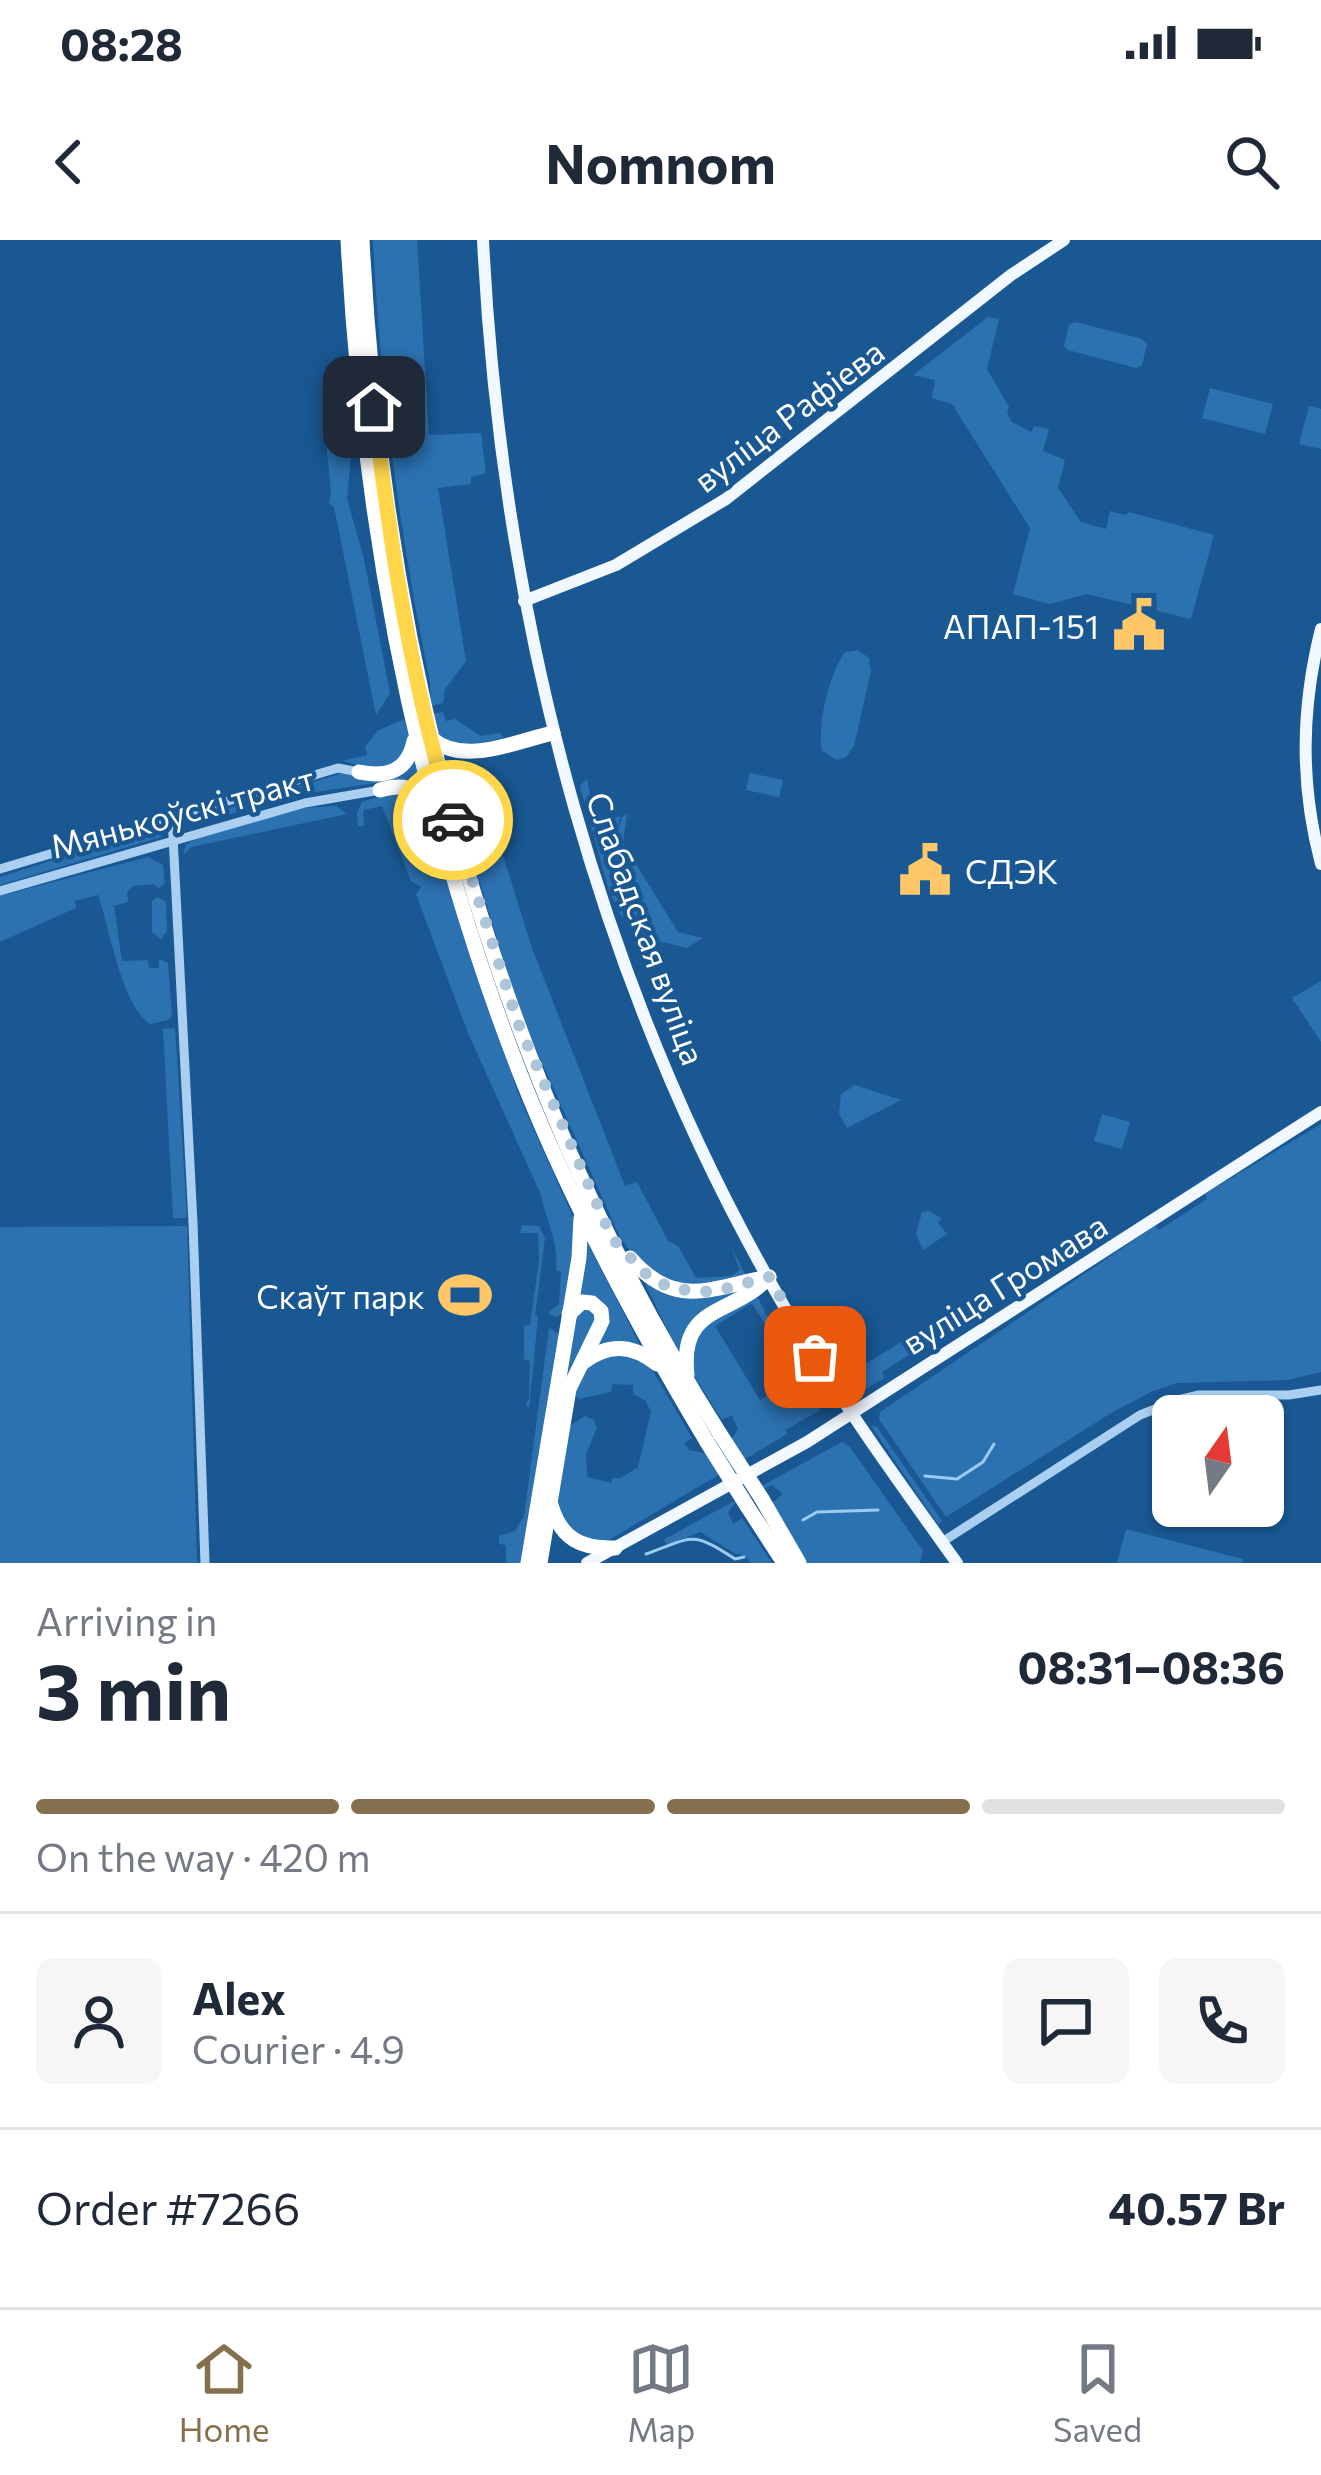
<!DOCTYPE html>
<meta charset="utf-8">
<style>
:root{--surface:#fff;--page:#f6f6f7;--text:#1f2937;--muted:#747a83;--line:#e0e1e3;--accent:#84704d}
body{margin:0;font-family:Commissioner,sans-serif;background:var(--page);color:var(--text);height:100vh;display:flex;flex-direction:column;font-size:45px;white-space:nowrap}
*{box-sizing:border-box;margin:0}
p{font-size:39px;color:var(--muted)}
.icon{flex:none;width:66px;height:66px;fill:none;stroke:currentColor;stroke-width:2;stroke-linecap:round;stroke-linejoin:round}
.map{position:relative;height:1323px;overflow:hidden}
.panel{display:flex;flex-direction:column;background:var(--surface);flex:1}
.panel>*{flex:none}
.needle{width:78px;rotate:14deg}
.buttons{position:absolute;left:1152px;top:1155px;display:grid;gap:24px}
.buttons a{display:grid;place-items:center;width:132px;height:132px;border-radius:18px;background:var(--surface);box-shadow:0 3px 9px #0004;font-size:60px}
.pin{position:absolute;display:grid;place-items:center;width:102px;height:102px;color:#fff;margin:-51px;border-radius:24px;box-shadow:0 6px 18px #0006}
.courier{position:absolute;display:grid;place-items:center;width:120px;height:120px;margin:-60px;border:9px solid #ffd54a;border-radius:50%;background:#fff;color:#222;box-shadow:0 3px 15px #0007}
.headline em{font-style:normal;font-weight:700}
.headline div{display:flex;flex-direction:column-reverse}
.headline{display:flex;align-items:center;justify-content:space-between;height:204px;padding:0 36px}
h1{font-size:78px;font-weight:700;line-height:90px}
.bar{display:grid;grid-template-columns:repeat(4,1fr);gap:18px 12px;align-content:center;height:144px;padding:0 36px}
.bar i{height:15px;border-radius:9px;background:var(--line)}
.bar .active{background:var(--accent)}
.bar p{grid-column:span 4}
.line{display:flex;align-items:center;gap:30px;padding:0 36px;border-top:3px solid var(--line)}
.line div{flex:1}
.round{display:grid;place-items:center;flex:none;width:126px;height:126px;border-radius:18px;background:var(--page)}
.status{display:flex;justify-content:space-between;align-items:center;height:84px;padding:0 60px;background:var(--surface);direction:ltr}
.status svg{height:33px;fill:currentColor}
header{display:flex;justify-content:space-between;align-items:center;height:156px;padding:0 36px;background:var(--surface);font-size:54px;font-weight:700}
.tab-bar{display:flex;justify-content:space-around;align-items:center;height:168px;border-top:3px solid var(--line);background:var(--surface);font-size:33px;color:var(--muted)}
.tab-bar a{display:grid;justify-items:center;gap:6px}
.tab-bar .active{color:var(--accent)}
.map>svg:first-child{display:block}
.green{fill:#2c72b1}
.lines{fill:none;stroke-linecap:round;stroke-linejoin:round}
.stream{stroke:#9ccbf2;stroke-width:3}
.minor{stroke:#aacff0;stroke-width:9}
.major{stroke:#f2f8ff;stroke-width:12}
.highway{stroke:#fff;stroke-width:15}
.highway-bridge{stroke:#fff;stroke-width:15}
.done{stroke:#aec5d9;stroke-width:12;stroke-dasharray:0 21.6}
.route{stroke:#ffd54a;stroke-width:15}
.labels{text-anchor:middle;dominant-baseline:central;stroke-width:9;stroke-linejoin:round;paint-order:stroke}
.street-label{font-size:33px;fill:#fff;stroke:#195893}
.poi-label{font-size:33px;fill:#fff;stroke:#195893;text-anchor:end}
</style>
<div class="status"><b>08:28</b><svg viewBox="0 0 49 12"><path d="M0 12V9h3v3zM5 12V6h3v6zM10 12V3h3v9zM15 12V0h3v12zM26 1h20v11H26zM47 4h2v5h-2z"/></svg></div>
<header><svg class="icon" aria-label="back" viewBox="0 0 24 24"><path d="M15 5l-7 7 7 7"/></svg>Nomnom<svg class="icon" aria-label="search" viewBox="0 0 24 24"><circle cx="10" cy="10" r="6"/><path d="M15 15l6 6"/></svg></header>
<div class="map">
<svg width="1321" height="1323" viewBox="0 0 1321 1323">
<rect width="100%" height="100%" fill="#195893"/>
<g class="green">
<path d="M373 0H417L429 195 481 193 486 233 471 237V244L438 248 466 421 445 449 443 463 431 466 430 442C400 295 380 150 373 0Z"/>
<path d="M988 77 999 79 987 129 1009 167 1007 173 1012 182 1031 192 1034 186 1049 189 1043 211 1065 220 1058 248 1081 282 1106 289 1110 271 1125 275 1129 272 1214 295 1191 379 1087 354 1050 364 1013 354 1030 288 952 164 932 158 935 140 913 135Z"/>
<path d="M1076 82 1142 99 1147 104 1142 125 1136 128 1068 110 1064 106 1069 85Z"/>
<path d="M339 118 351 217 347 259 364 319 390 453 376 475 334 267 329 263 331 251 324 183 334 120Z"/>
<path d="M1210 148 1273 164 1265 194 1202 178Z"/>
<path d="M1309 166 1321 169V209L1299 204Z"/>
<path d="M858 410 869 418 871 431 854 506 846 517 837 520 822 511C817 484 829 434 845 412Z"/>
<path d="M443 472 446 481 455 479 481 496 501 493 503 498 457 508 440 502 432 474Z"/>
<path d="M404 479 409 498 401 522 375 530 342 521 367 515 365 507 377 491Z"/>
<path d="M415 520 421 546 394 540 316 552 193 584 195 579 339 534Z"/>
<path d="M475 526 532 708 625 946 637 942 668 1001 678 1006 696 1038 731 1036 740 1030 730 1004 746 1036C698 1059 646 1041 619 995L534 805 508 735 452 551 455 535Z"/>
<path d="M750 533 783 540 779 557 746 550Z"/>
<path d="M587 539 599 596 625 676 622 677 609 651 580 546Z"/>
<path d="M399 551 418 560 422 566 519 856 576 984V1007L563 1071 557 1077 548 1073 559 1064 561 1032 556 1030C559 1001 546 981 541 955L468 793 416 654 421 647 411 641 382 566 363 570 364 586H358L357 573 362 562Z"/>
<path d="M336 566 347 574 191 607 183 615 186 605 195 599 303 568Z"/>
<path d="M627 574 623 603 678 692 703 698 687 708 642 697 602 578 620 577 615 600 622 577Z"/>
<path d="M158 587 164 591 161 597 0 645V637Z"/>
<path d="M148 617 163 625 165 644 159 648 153 644 133 646 127 652 128 662 114 666 122 721 148 720 149 728H159V719L168 723 172 775 168 780 150 784C122 767 109 686 98 655L75 661 76 668 0 702V656Z"/>
<path d="M157 657 166 662 167 691 161 699 152 692V661Z"/>
<path d="M1321 741V802L1292 758Z"/>
<path d="M175 788 187 976 185 978H173L163 789Z"/>
<path d="M855 845 901 860 847 888 839 874 841 854Z"/>
<path d="M1102 874 1130 882 1122 909 1094 901Z"/>
<path d="M1321 884V1132L1288 1140 1177 1143 1153 1151 1111 1173 946 1277 879 1179 880 1172 1155 986 1159 990 1207 959 1205 954Z"/>
<path d="M929 971 941 978 938 983 947 994 923 1010 916 994 922 972Z"/>
<path d="M522 985 539 986 545 998 535 1076 538 1077 529 1168 526 1164 529 1159 530 1121 524 1119V1086L530 1085 539 1020 538 993H520Z"/>
<path d="M187 986 197 1323H0V987Z"/>
<path d="M584 996 643 1111 590 1112 605 1079 576 1061Z"/>
<path d="M641 1035C688 1052 704 1066 753 1043L707 1070 678 1112Z"/>
<path d="M755 1053 781 1101 777 1104 752 1063 715 1086 760 1160 798 1139 796 1135 802 1131 821 1160 819 1171 785 1190 787 1194 609 1300 600 1303 575 1298 556 1271 568 1187 585 1176 594 1180 597 1188 586 1214 587 1237 611 1243 613 1238H621L638 1227 651 1172 646 1161 633 1154V1145L612 1144 611 1152 579 1159 575 1155 577 1136 603 1113 646 1119 692 1198 684 1203 689 1210 703 1213 733 1197 738 1189 732 1175 722 1180 689 1128 699 1087Z"/>
<path d="M588 1065 599 1079 570 1131 536 1323 574 1072Z"/>
<path d="M926 1087 935 1102 923 1113 915 1111 882 1132 884 1138 861 1152 849 1134Z"/>
<path d="M549 1088 559 1094 524 1323H506V1305L499 1304V1296L515 1291 524 1276Z"/>
<path d="M871 1186 877 1187 942 1281 938 1284Z"/>
<path d="M842 1202 850 1207 923 1311 920 1323H807L772 1263 783 1254 772 1245 735 1263 728 1272 733 1284 742 1278 772 1323H751L745 1315 736 1314 700 1292 668 1305 663 1300Z"/>
<path d="M1126 1289 1243 1319 1242 1323H1117Z"/>
</g>
<g class="lines">
<g class="stream">
<path d="M925 1236 957 1239 983 1222 994 1204"/>
<path d="M803 1280 817 1272 878 1270"/>
<path d="M646 1314C694 1297 690 1290 735 1319L744 1317"/>
</g>
<g class="minor">
<path d="M172 577 193 983 205 1323"/>
<path d="M0 629 338 528 359 532"/>
<path d="M0 651 305 563 380 550"/>
<path d="M942 1302 1140 1175 1178 1160 1199 1155H1289L1321 1150"/>
</g>
<g class="major">
<path d="M483 0C502 384 602 768 803 1098 851 1176 904 1249 957 1323"/>
<path d="M524 361 616 325 726 259 1011 35 1064 0"/>
<path d="M1321 389C1301 469 1300 544 1321 624"/>
<path d="M587 1323 807 1202 1321 872"/>
</g>
<g class="highway">
<path d="M348 0C363 285 417 569 521 836 571 963 637 1085 707 1202"/>
<path d="M362 0C383 418 494 839 720 1194"/>
<path d="M432 499C463 526 517 501 553 493"/>
<path d="M359 532C387 538 408 531 414 501"/>
<path d="M380 550C401 544 416 546 430 564"/>
<path d="M630 1018C676 1071 712 1047 769 1037"/>
<path d="M582 1123C608 1103 632 1104 657 1124"/>
<path d="M687 1135C679 1063 732 1077 769 1037"/>
<path d="M762 1259 799 1323"/>
<path d="M551 1265C561 1299 581 1309 615 1308"/>
<path d="M747 1266 784 1323"/>
<path d="M528 1323 579 1018 581 978"/>
<path d="M540 1323 569 1149 602 1081 601 1071 592 1063 582 1062 569 1074"/>
</g>
<g class="highway-bridge">
<path d="M720 1194 762 1259"/>
<path d="M707 1202 747 1266"/>
</g>
</g>
<g class="lines">
<path class="done" d="M453 580 518 783 612 998 649 1037 673 1049 713 1052 769 1037 815 1117"/>
<path class="route" d="M374 167C390 306 412 447 453 580"/>
</g>
<defs>
<g id="civic-bare" transform="scale(4.14)"><path d="M-.6-6.5H3V-4.5H.6V-3L4-1V1h2V6H-6V1h2V-1L-.6-3ZM-1.2 2.5V6h2.4V2.5Z" fill="#ffc768" stroke="#195893" stroke-width="2.5" paint-order="stroke"/></g>
<g id="stadium-bare" transform="scale(4.14)"><path d="M0-5a6.5 5 0 1 0 0 10a6.5 5 0 1 0 0-10ZM-3.5-1.8h7v3.6h-7Z" fill="#ffc768" stroke="#195893" stroke-width="2.5" paint-order="stroke"/></g>
</defs>
<g fill-rule="evenodd">
<use href="#civic-bare" x="1139" y="385"/>
<use href="#civic-bare" x="925" y="630"/>
<use href="#stadium-bare" x="465" y="1055"/>
</g>
<g class="labels">
<g class="street-label">
<text transform="translate(788 175) rotate(-37)">вуліца Рафіева</text>
<text transform="translate(182 571) rotate(-15)">Мянькоўскі тракт</text>
<text transform="translate(647 688) rotate(70)">Слабадская вуліца</text>
<text transform="translate(1004 1043) rotate(-32)">вуліца Громава</text>
</g>
<g class="poi-label">
<text x="1099" y="385">АПАП-151</text>
<text x="965" y="630" text-anchor="start">СДЭК</text>
<text x="425" y="1055">Скаўт парк</text>
</g>
</g>
</svg>
<div class="buttons">
<a><svg class="needle" viewBox="-14 -14 28 28"><path d="M0-13l5 13h-10z" fill="#e53935"/><path d="M0 13l5-13h-10z" fill="#747a83"/></svg></a>
</div>
<div class="pin" style="left:815px;top:1117px;background:#ea580c"><svg class="icon" aria-label="bag" viewBox="0 0 24 24"><path d="M5 8h14l-1 12H6zM9 8a3 3 0 0 1 6 0"/></svg></div>
<div class="pin" style="left:374px;top:167px;background:#1f2937"><svg class="icon" aria-label="home" viewBox="0 0 24 24"><path d="M3 11l9-7 9 7M6 9v11h12V9"/></svg></div>
<div class="courier" style="left:453px;top:580px"><svg class="icon" aria-label="car" viewBox="0 0 24 24"><path d="M5 17H2v-5l4-1 3-4h7l3 4 3 1v5h-3M9 17h6M6 11h13"/><circle cx="7" cy="17" r="2"/><circle cx="17" cy="17" r="2"/></svg></div>
</div>
<section class="panel">
<div class="headline"><div><h1>3 min</h1><p>Arriving in</p></div><em>08:31–08:36</em></div>
<div class="bar"><i class="active"></i><i class="active"></i><i class="active"></i><i></i><p>On the way · 420 m</p></div>
<div class="line" style="height:216px"><a class="round"><svg class="icon" aria-label="person" viewBox="0 0 24 24"><circle cx="12" cy="8" r="4"/><path d="M4 21q1-7 8-7t8 7"/></svg></a><div><b>Alex</b><p>Courier · 4.9</p></div><a class="round"><svg class="icon" aria-label="chat" viewBox="0 0 24 24"><path d="M4 5h16v11H9l-5 4z"/></svg></a><a class="round"><svg class="icon" aria-label="phone" viewBox="0 0 24 24"><path d="M5 4h4l2 5-3 2q2 4 5 5l2-3 5 2v4C11 20 4 13 5 4z"/></svg></a></div>
<div class="line" style="height:156px"><div>Order #7266</div><b>40.57 Br</b></div>
</section>
<nav class="tab-bar">
<a class="active"><svg class="icon" aria-label="home" viewBox="0 0 24 24"><path d="M3 11l9-7 9 7M6 9v11h12V9"/></svg>Home</a>
<a><svg class="icon" aria-label="map" viewBox="0 0 24 24"><path d="M3 6l6-2 6 2 6-2v14l-6 2-6-2-6 2zM9 4v14M15 6v14"/></svg>Map</a>
<a><svg class="icon" aria-label="saved" viewBox="0 0 24 24"><path d="M7 4h10v16l-5-4-5 4z"/></svg>Saved</a>
</nav>
